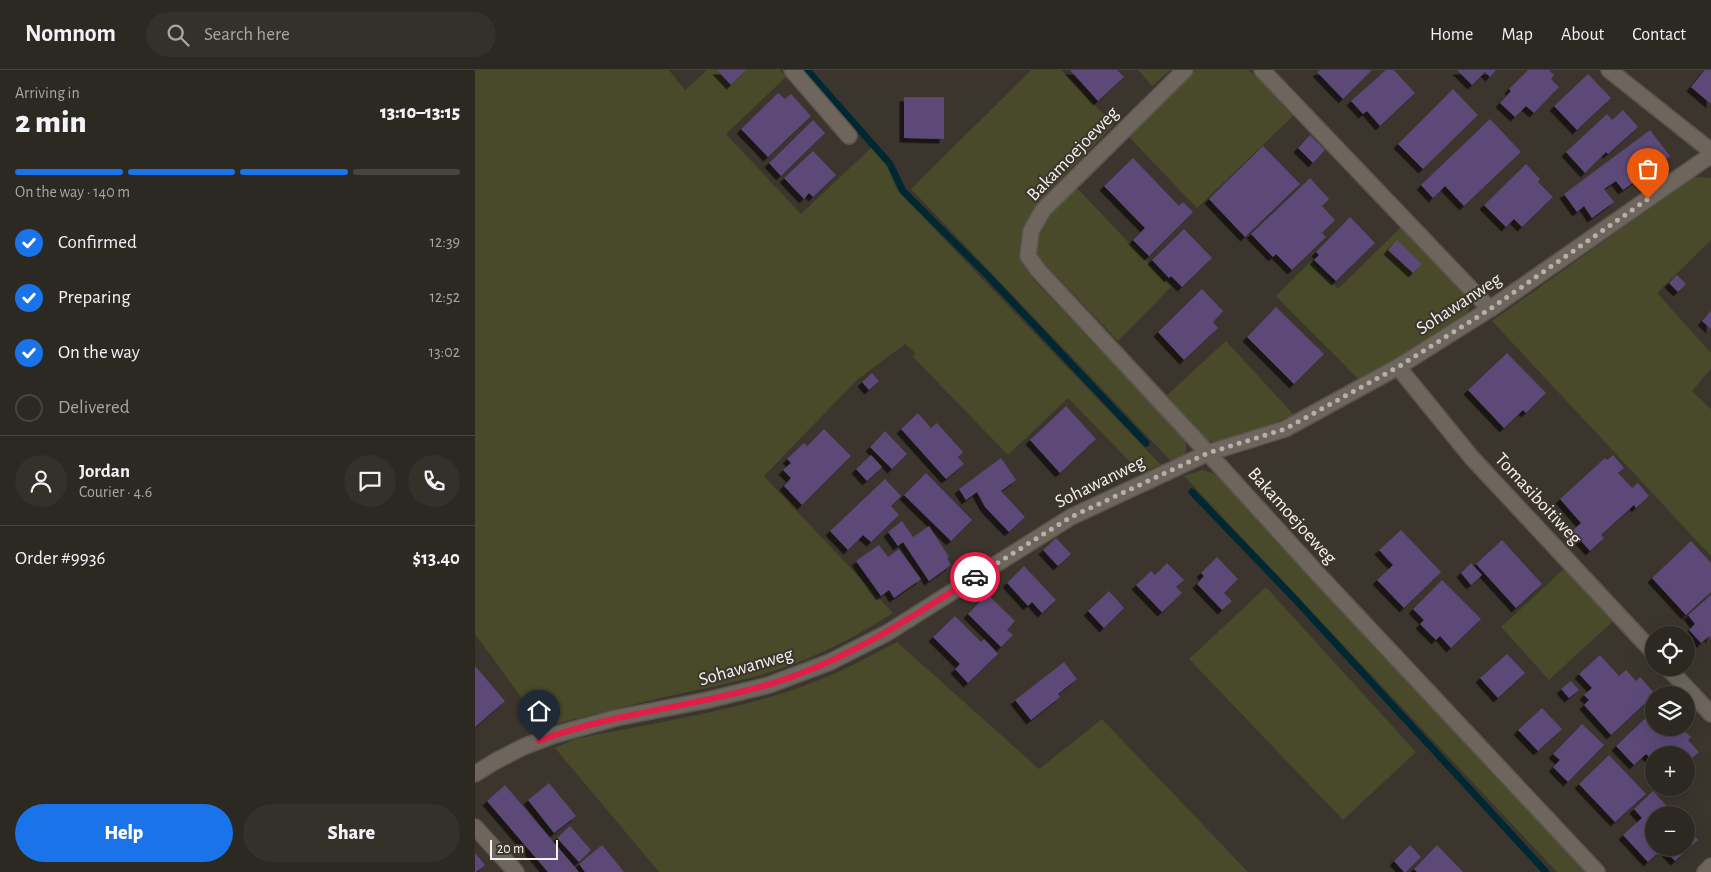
<!DOCTYPE html>
<meta charset="utf-8">
<style>
:root{--surface:#2c2822;--page:#34302a;--text:#f1f3f6;--muted:#a6a6a5;--line:#484440;--accent:#1a73e8}
body{margin:0;font-family:"Alegreya Sans",sans-serif;background:var(--page);color:var(--text);height:100vh;display:flex;flex-direction:column;font-size:19px;white-space:nowrap}
*{box-sizing:border-box;margin:0}
p{font-size:16px;color:var(--muted)}
.icon{flex:none;width:28px;height:28px;fill:none;stroke:currentColor;stroke-width:2;stroke-linecap:round;stroke-linejoin:round}
.map{position:relative;flex:1;overflow:hidden}
.drawer{display:flex;flex-direction:column;background:var(--surface);width:475px}
.drawer>*{flex:none}
.buttons{position:absolute;left:1170px;top:556px;display:grid;gap:10px}
.buttons a{display:grid;place-items:center;width:50px;height:50px;border-radius:50%;background:var(--surface);box-shadow:0 5px 20px #0002,0 0 0 1px var(--line);font-size:25px}
.scale{position:absolute;left:15px;bottom:12px;width:68px;box-sizing:border-box;padding-left:5px;border:2px solid #f6f2ec;border-top:0;font-size:14px;line-height:18px;white-space:nowrap;color:#f6f2ec;-webkit-text-stroke:4px #3b352d;paint-order:stroke}
.pin{position:absolute;display:grid;place-items:center;width:42px;height:42px;color:#fff;margin:-51px -21px;border-radius:50% 50% 50% 0;rotate:-45deg;box-shadow:0 0 5px #0007}
.pin .icon{rotate:45deg}
.courier{position:absolute;display:grid;place-items:center;width:50px;height:50px;margin:-25px;border:4px solid #e11d48;border-radius:50%;background:#fff;color:#222;box-shadow:0 1px 6px #0007}
.summary em{font-style:normal;font-weight:800}
.summary div{display:flex;flex-direction:column-reverse}
.summary{display:flex;align-items:center;justify-content:space-between;height:85px;padding:0 15px}
h1{font-size:32px;font-weight:800;line-height:38px}
.bar{display:grid;grid-template-columns:repeat(4,1fr);gap:8px 5px;align-content:center;height:60px;padding:0 15px}
.bar i{height:6px;border-radius:4px;background:var(--line)}
.bar .on{background:var(--accent)}
.bar p{grid-column:span 4}
.line{display:flex;align-items:center;gap:12px;padding:0 15px;border-top:1px solid var(--line)}
.line div{flex:1}
.round{display:grid;place-items:center;flex:none;width:52px;height:52px;border-radius:26px;background:var(--page)}
ol{padding:0 15px;list-style:none}
li{display:flex;align-items:center;gap:15px;height:55px}
li p{margin-inline-start:auto}
li .icon{padding:5px;border-radius:50%;background:var(--accent);color:#fff;stroke-width:4}
li:last-child{color:var(--muted)}
li i{width:28px;height:28px;border:2px solid var(--line);border-radius:50%}
.action{display:flex;gap:10px;margin-top:auto;padding:10px 15px}
.action a{flex:1;height:58px;border-radius:30px;background:var(--accent);color:#fff;font-size:20px;font-weight:800;line-height:58px;text-align:center}
.action a+a{background:var(--page);color:var(--text)}
header{display:flex;align-items:center;gap:30px;box-sizing:border-box;height:70px;padding:0 25px;background:var(--surface);border-bottom:1px solid var(--line)}
header strong{font-size:24px}
nav{display:flex;gap:28px;margin-inline-start:auto;font-size:18px}
.search{width:350px;height:45px;background:var(--page);display:flex;align-items:center;gap:12px;box-sizing:border-box;padding:0 18px;border-radius:28px;color:var(--muted);font-size:19px}
main{display:flex;flex:1;min-height:0}
.map>svg:first-child{display:block}
.green{fill:#484a29}
.lines{fill:none;stroke-linecap:round;stroke-linejoin:round}
.stream{stroke:#002832;stroke-width:7}
.building{fill:#5b4878;filter:url(#shadow)}
.minor-casing{stroke:#59544d;stroke-width:18}
.minor{stroke:#6e665d;stroke-width:15}
.done{stroke:#b5b0a9;stroke-width:5;stroke-dasharray:0 9}
.route{stroke:#e11d48;stroke-width:6}
.labels{text-anchor:middle;dominant-baseline:central;stroke-width:4;stroke-linejoin:round;paint-order:stroke}
.street-label{font-size:19px;fill:#f6f2ec;stroke:#3b352d}
</style>
<header>
<strong>Nomnom</strong>
<div class="search"><svg class="icon" aria-label="search" viewBox="0 0 24 24"><circle cx="10" cy="10" r="6"/><path d="M15 15l6 6"/></svg>Search here</div>
<nav><a>Home</a><a>Map</a><a>About</a><a>Contact</a></nav>
</header>
<main>
<section class="drawer">
<div class="summary"><div><h1>2 min</h1><p>Arriving in</p></div><em>13:10–13:15</em></div>
<div class="bar"><i class="on"></i><i class="on"></i><i class="on"></i><i></i><p>On the way · 140 m</p></div>
<ol>
<li><svg class="icon" aria-label="check" viewBox="0 0 24 24"><path d="M5 12l5 5 9-10"/></svg>Confirmed<p>12:39</p></li>
<li><svg class="icon" aria-label="check" viewBox="0 0 24 24"><path d="M5 12l5 5 9-10"/></svg>Preparing<p>12:52</p></li>
<li><svg class="icon" aria-label="check" viewBox="0 0 24 24"><path d="M5 12l5 5 9-10"/></svg>On the way<p>13:02</p></li>
<li><i></i>Delivered</li>
</ol>
<div class="line" style="height:90px"><a class="round"><svg class="icon" aria-label="person" viewBox="0 0 24 24"><circle cx="12" cy="8" r="4"/><path d="M4 21q1-7 8-7t8 7"/></svg></a><div><b>Jordan</b><p>Courier · 4.6</p></div><a class="round"><svg class="icon" aria-label="chat" viewBox="0 0 24 24"><path d="M4 5h16v11H9l-5 4z"/></svg></a><a class="round"><svg class="icon" aria-label="phone" viewBox="0 0 24 24"><path d="M5 4h4l2 5-3 2q2 4 5 5l2-3 5 2v4C11 20 4 13 5 4z"/></svg></a></div>
<div class="line" style="height:65px"><div>Order #9936</div><b>$13.40</b></div>
<div class="action"><a>Help</a><a>Share</a></div>
</section>
<div class="map">
<svg width="1236" height="802" viewBox="0 0 1236 802">
<defs>
<filter id="shadow"><feDropShadow dx="-4.5" dy="4.5" stdDeviation="0" flood-color="#0009"/></filter>
</defs>
<rect width="100%" height="100%" fill="#3b352d"/>
<g class="green">
<path d="M0 0H194L210 20 232 0H305L311 7 251 64 326 144 397 77 412 94 422 120 686 395 665 402 593 328 533 385 438 287 440 283 430 274 382 310 289 406 418 543C391 560 363 576 334 588 288 608 238 616 190 627 149 637 108 647 68 657L0 564Z"/>
<path d="M556 0H586L639 55 570 125 553 149 545 173 549 195 558 209 710 370C713 383 710 387 697 392L436 119Z"/>
<path d="M663 0H695L677 16Z"/>
<path d="M721 0H773L782 7 818 46 722 138 652 65 707 11Z"/>
<path d="M1219 107 1236 108V170L1182 223 1236 283V298L1217 321 1236 339V486L1017 251Z"/>
<path d="M602 118 696 217 643 271 569 193C567 190 564 187 562 184 551 159 587 133 602 118Z"/>
<path d="M927 156 993 228 995 235 993 243 985 251 884 310 801 226 836 191 863 219Z"/>
<path d="M751 271 819 345 762 367 741 373 732 370 692 325Z"/>
<path d="M727 400 738 403 751 414 1115 802H1082L709 406Z"/>
<path d="M1090 498 1138 551 1074 610 1026 557Z"/>
<path d="M791 517 941 682 868 750 714 589Z"/>
<path d="M422 572 564 699 627 649 773 802H184L80 678 100 669C185 651 274 640 354 606 378 596 400 583 422 572Z"/>
</g>
<g class="lines">
<g class="stream">
<path d="M332 0 415 94 428 121 513 206 671 373"/>
<path d="M717 422 818 527 1071 802"/>
</g>
</g>
<g class="building">
<path d="M242 0H271L256 15Z"/>
<path d="M595 0H642L649 7 623 31Z"/>
<path d="M845 0H897L868 29 842 2Z"/>
<path d="M911 0H919L940 23 905 56 892 41 888 44 876 31Z"/>
<path d="M982 0H1021L1015 7 1010 2 997 15Z"/>
<path d="M1053 0H1074L1079 5 1076 9 1084 17 1059 43 1051 36 1040 47 1025 33 1036 21 1034 19Z"/>
<path d="M1230 0H1236V34L1216 17Z"/>
<path d="M1113 4 1136 28 1102 60 1079 36Z"/>
<path d="M978 19 1003 45 948 99 923 74Z"/>
<path d="M303 23 310 29 316 24 336 46 293 87 266 59Z"/>
<path d="M429 27H469V69L429 68Z"/>
<path d="M1148 40 1163 57 1133 84 1131 82 1110 103 1091 82 1132 44 1137 50Z"/>
<path d="M1015 49 1046 82 989 136 970 116 958 128 946 115Z"/>
<path d="M338 50 350 63 306 106 294 93Z"/>
<path d="M1175 60 1195 86 1148 120 1141 111 1129 119 1139 132 1117 148 1109 136 1102 142 1089 124Z"/>
<path d="M835 65 850 80 838 93 823 78Z"/>
<path d="M788 76 825 114 770 167 734 129Z"/>
<path d="M338 81 361 105 338 127 334 123 329 129 309 108Z"/>
<path d="M658 88 704 136 708 132 718 142 674 186 658 170 670 158 629 116Z"/>
<path d="M1051 94 1065 109 1063 112 1078 127 1047 157 1039 149 1031 157 1009 135Z"/>
<path d="M835 108 854 129 847 136 860 150 847 163 851 167 817 200 801 184 798 187 776 164Z"/>
<path d="M875 147 900 173 861 211 839 190 844 185 841 182Z"/>
<path d="M709 159 737 188 707 217 696 206 694 208 677 190Z"/>
<path d="M922 170 947 194 938 203 913 180Z"/>
<path d="M1202 205 1211 214 1203 222 1194 213Z"/>
<path d="M727 219 748 241 738 252 743 258 709 290 683 262Z"/>
<path d="M801 237 849 284 819 314 772 267Z"/>
<path d="M1236 241V259L1227 251Z"/>
<path d="M1032 283 1071 323 1051 343 1048 340 1029 358 993 320Z"/>
<path d="M397 303 404 311 394 320 387 312Z"/>
<path d="M591 336 621 369 585 403 555 370Z"/>
<path d="M443 343 456 358 462 353 488 382 483 387 489 394 471 409 426 359Z"/>
<path d="M349 359 376 386 327 435 309 416 316 408 308 400 316 393 312 389 329 373 332 376Z"/>
<path d="M410 361 432 384 417 399 395 377Z"/>
<path d="M396 385 407 397 392 411 381 399Z"/>
<path d="M1138 385 1149 398 1143 403 1157 418 1163 413 1174 426 1161 438 1159 435 1126 465 1129 468 1115 481 1097 461 1106 453 1085 429 1130 388 1132 390Z"/>
<path d="M526 388 541 410 526 421 550 447 534 462 510 437 502 422 491 430 484 419Z"/>
<path d="M451 403 497 450 476 471 429 425Z"/>
<path d="M410 409 426 426 416 436 424 445 396 472 388 465 373 480 355 461Z"/>
<path d="M427 451 438 467 454 456 474 487 472 488 476 495 454 511 428 472 423 476 413 462Z"/>
<path d="M926 460 966 502 929 538 902 510 918 495 904 480Z"/>
<path d="M581 468 596 484 583 496 568 480Z"/>
<path d="M1027 470 1067 514 1041 538 1001 494Z"/>
<path d="M1216 471 1236 493V522L1211 545 1177 508Z"/>
<path d="M404 475 413 487 424 479 446 509 419 528 414 520 406 526 381 491Z"/>
<path d="M742 487 763 509 749 523 757 531 747 540 722 514 729 506 726 503Z"/>
<path d="M692 493 709 510 701 517 707 523 687 542 661 515 676 501 680 505Z"/>
<path d="M996 493 1007 505 996 515 986 503Z"/>
<path d="M549 496 581 530 567 543 557 532 553 536 532 513Z"/>
<path d="M967 510 1006 549 976 578 965 566 961 570 945 554 949 550 938 539Z"/>
<path d="M634 521 649 538 629 558 613 541Z"/>
<path d="M512 524 540 551 532 560 538 565 526 577 493 544Z"/>
<path d="M1236 525V569L1234 566 1226 573 1214 560 1220 554 1213 545Z"/>
<path d="M480 546 506 572 509 569 523 584 493 613 480 599 485 594 458 567Z"/>
<path d="M1032 584 1050 603 1023 628 1005 608Z"/>
<path d="M1125 585 1144 606 1151 600 1161 611 1165 607 1181 625H1179L1136 665 1109 635 1114 630 1109 625 1117 618 1104 604Z"/>
<path d="M589 592 602 609 583 624 585 627 556 650 540 630Z"/>
<path d="M0 596 30 631 0 657Z"/>
<path d="M1096 611 1104 620 1094 628 1086 619Z"/>
<path d="M1067 638 1087 659 1063 681 1043 660Z"/>
<path d="M1179 640V658H1206L1216 667 1213 670 1224 682 1211 694V685H1179V692L1171 684 1159 695 1141 676Z"/>
<path d="M1107 654 1129 675 1093 712 1078 697 1085 690 1078 684Z"/>
<path d="M1134 685 1171 724 1140 752 1104 714Z"/>
<path d="M74 713 101 746 79 763 53 730Z"/>
<path d="M30 715 104 802H73L12 731Z"/>
<path d="M1178 721 1200 745H1179V778H1211V757L1223 770 1200 791 1188 778 1173 792 1148 765 1167 748 1159 739Z"/>
<path d="M95 756 116 780 104 792 82 768Z"/>
<path d="M127 775 149 802H110L104 794Z"/>
<path d="M935 775 946 787 931 802H929L919 791Z"/>
<path d="M962 775 988 802H942L939 799Z"/>
<path d="M0 783 10 795 1 802H0Z"/>
</g>
<g class="lines">
<g class="minor-casing">
<g id="minor">
<path d="M317 0 374 66"/>
<path d="M710 0 568 140 556 161 553 186 563 200 733 383 842 503 1122 802"/>
<path d="M787 0 1015 239"/>
<path d="M1134 0 1236 81"/>
<path d="M923 297 997 388 1179 583"/>
<path d="M1193 598 1236 644"/>
<path d="M0 704 19 692 48 677 79 665 141 648 233 630 294 615 355 592 412 563 596 447 733 383 810 359 923 297 1015 239 1236 85"/>
<path d="M0 757 41 802"/>
<path d="M1230 802 1236 796"/>
</g>
</g>
<use href="#minor" class="minor"/>
</g>
<g class="lines">
<path class="done" d="M500 507 596 447 733 383 810 359 923 297 1015 239 1173 129"/>
<path class="route" d="M64 671C137 643 217 637 292 615 368 593 434 549 500 507"/>
</g>
<g class="labels">
<g class="street-label">
<text transform="translate(598 84) rotate(-46)">Bakamoejoeweg</text>
<text transform="translate(984 234) rotate(-33)">Sohawanweg</text>
<text transform="translate(625 412) rotate(-26)">Sohawanweg</text>
<text transform="translate(1063 429) rotate(47)">Tomasiboitiweg</text>
<text transform="translate(817 446) rotate(48)">Bakamoejoeweg</text>
<text transform="translate(271 597) rotate(-16)">Sohawanweg</text>
</g>
</g>
</svg>
<div class="buttons">
<a><svg class="icon" aria-label="locate" viewBox="0 0 24 24"><circle cx="12" cy="12" r="6"/><path d="M12 2v4M12 18v4M2 12h4M18 12h4"/></svg></a>
<a><svg class="icon" aria-label="layers" viewBox="0 0 24 24"><path d="M12 4l9 5-9 5-9-5zM3 14l9 5 9-5"/></svg></a>
<a>+</a>
<a>−</a>
</div>
<div class="scale">20 m</div>
<div class="pin" style="left:1173px;top:129px;background:#ea580c"><svg class="icon" aria-label="bag" viewBox="0 0 24 24"><path d="M5 8h14l-1 12H6zM9 8a3 3 0 0 1 6 0"/></svg></div>
<div class="pin" style="left:64px;top:671px;background:#1f2937"><svg class="icon" aria-label="home" viewBox="0 0 24 24"><path d="M3 11l9-7 9 7M6 9v11h12V9"/></svg></div>
<div class="courier" style="left:500px;top:507px"><svg class="icon" aria-label="car" viewBox="0 0 24 24"><path d="M5 17H2v-5l4-1 3-4h7l3 4 3 1v5h-3M9 17h6M6 11h13"/><circle cx="7" cy="17" r="2"/><circle cx="17" cy="17" r="2"/></svg></div>
</div>
</main>
